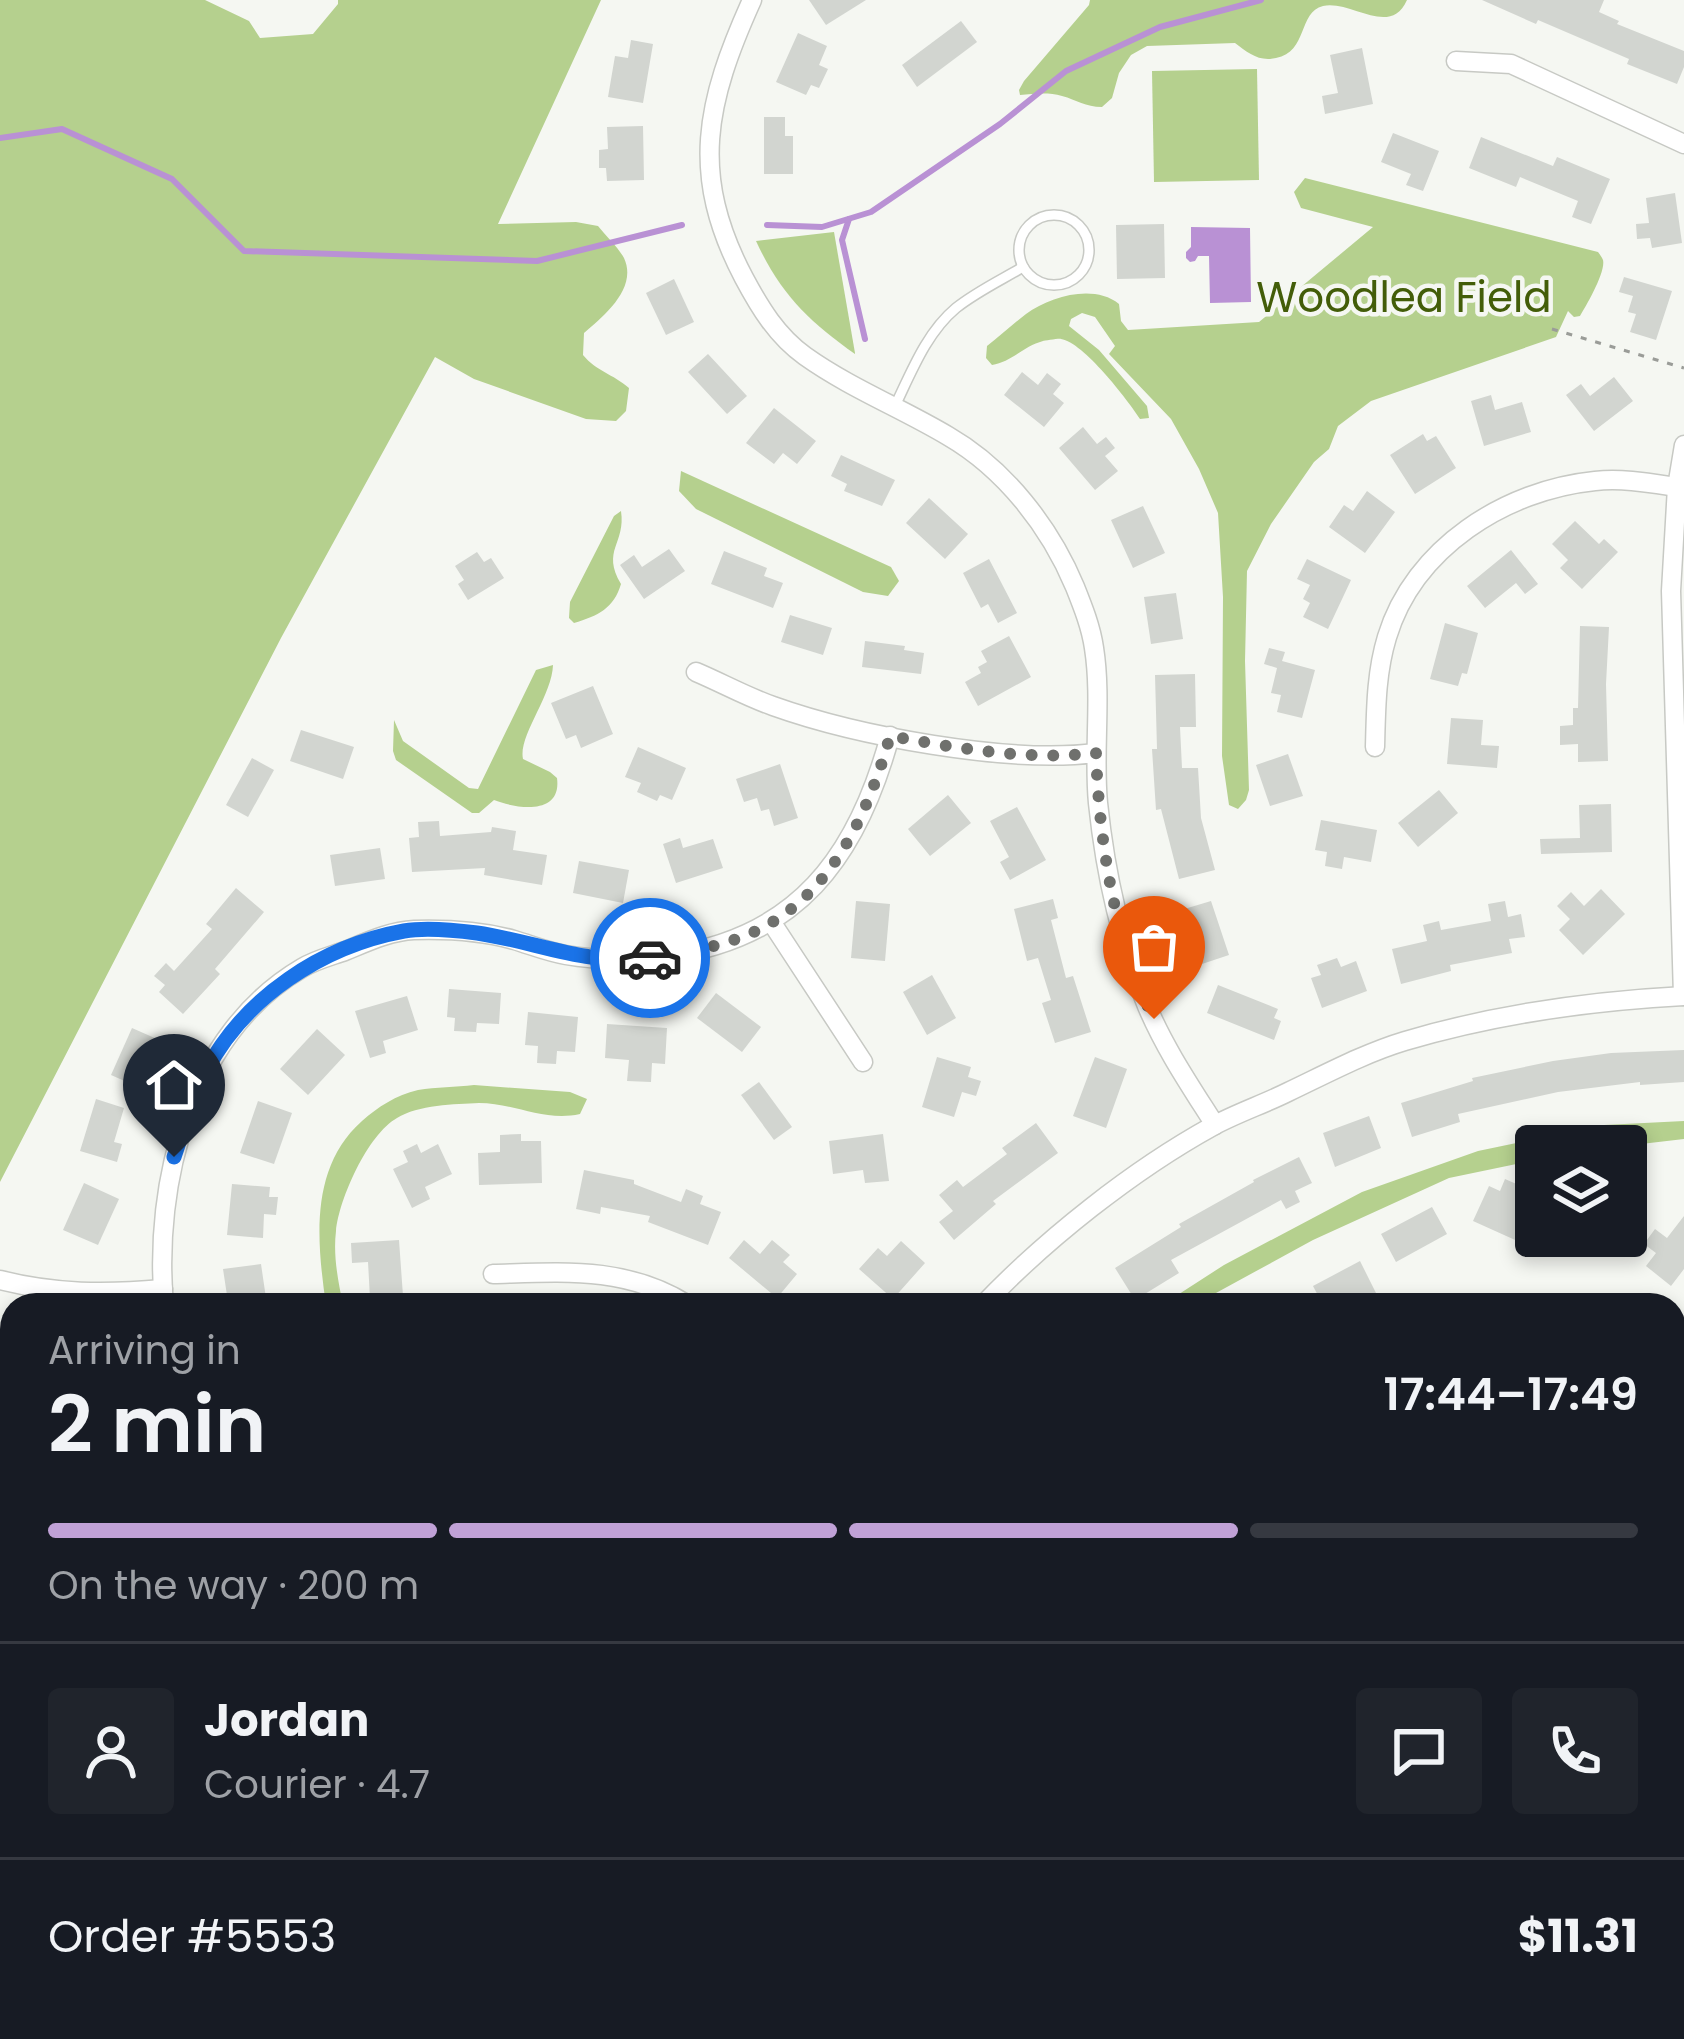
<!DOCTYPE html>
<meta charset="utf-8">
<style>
:root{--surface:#171b24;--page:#20242c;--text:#f1f3f6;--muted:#9ea1a6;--line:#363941;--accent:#c0a1d6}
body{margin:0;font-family:Poppins,sans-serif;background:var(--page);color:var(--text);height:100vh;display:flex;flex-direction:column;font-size:45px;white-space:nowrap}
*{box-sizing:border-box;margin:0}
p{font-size:39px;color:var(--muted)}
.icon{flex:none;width:66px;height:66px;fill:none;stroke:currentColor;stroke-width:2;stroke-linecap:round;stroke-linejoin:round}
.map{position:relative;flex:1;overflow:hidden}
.side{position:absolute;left:0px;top:1293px;width:1686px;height:747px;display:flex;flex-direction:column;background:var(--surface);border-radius:36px 36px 0 0;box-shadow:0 6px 18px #0003}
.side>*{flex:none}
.buttons{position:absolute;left:1515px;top:1125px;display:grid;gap:24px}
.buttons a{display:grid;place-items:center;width:132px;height:132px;border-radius:12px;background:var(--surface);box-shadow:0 6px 18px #0003;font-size:60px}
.pin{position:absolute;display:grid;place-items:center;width:102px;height:102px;color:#fff;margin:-123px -51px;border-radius:50% 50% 50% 0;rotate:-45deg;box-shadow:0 0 12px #0007}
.pin .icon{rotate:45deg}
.courier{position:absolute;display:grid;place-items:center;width:120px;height:120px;margin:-60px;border:9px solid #1a73e8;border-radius:50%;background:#fff;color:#222;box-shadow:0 3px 15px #0007}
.headline em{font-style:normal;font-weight:600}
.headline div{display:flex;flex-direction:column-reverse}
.headline{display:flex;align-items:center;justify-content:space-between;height:204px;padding:0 48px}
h1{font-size:78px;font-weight:600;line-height:90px}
.bar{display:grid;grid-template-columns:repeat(4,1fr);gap:18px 12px;align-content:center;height:144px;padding:0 48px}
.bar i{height:15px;border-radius:9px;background:var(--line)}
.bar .selected{background:var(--accent)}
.bar p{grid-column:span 4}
.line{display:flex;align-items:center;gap:30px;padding:0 48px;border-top:3px solid var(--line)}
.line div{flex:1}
.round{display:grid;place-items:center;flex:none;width:126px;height:126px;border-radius:12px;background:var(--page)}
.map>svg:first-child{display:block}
.green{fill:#b5d08e}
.water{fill:#b991d4}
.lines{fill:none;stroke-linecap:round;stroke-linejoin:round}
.stream{stroke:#b991d4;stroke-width:6}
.building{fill:#d2d5d0}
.lane-casing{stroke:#c7c9c4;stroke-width:12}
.street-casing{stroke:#c7c9c4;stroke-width:21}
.path{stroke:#9a9c98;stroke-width:3;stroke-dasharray:6 9;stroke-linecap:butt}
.lane{stroke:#fff;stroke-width:9}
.street{stroke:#fff;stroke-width:18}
.done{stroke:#6f706d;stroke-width:12;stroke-dasharray:0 21.6}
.route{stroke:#1a73e8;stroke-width:15}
.labels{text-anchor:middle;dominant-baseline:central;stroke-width:9;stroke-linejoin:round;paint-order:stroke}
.park-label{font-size:42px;fill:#435d09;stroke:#f5f7f2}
</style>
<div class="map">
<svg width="1684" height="2039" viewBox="0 0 1684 2039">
<rect width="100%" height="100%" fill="#f5f7f2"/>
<g class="green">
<path d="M0 0H205L249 21 260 38 313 34 338 4V0H601L498 224 576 222 598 226C606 236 618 247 624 258 638 288 604 316 584 333L583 355C596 371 613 374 629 388L626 411 616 421 586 419 474 379 435 357 281 638 0 1182Z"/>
<path d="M1090 0H1407C1390 38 1352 0 1323 6 1298 12 1308 52 1276 58 1259 62 1248 53 1235 43L1147 46 1131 55 1119 73 1112 98 1102 107C1085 107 1077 100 1062 96 1048 92 1034 94 1020 95L1019 90 1024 81 1089 5Z"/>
<path d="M1257 69 1259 180 1154 182 1152 71Z"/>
<path d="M1305 178 1598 252C1600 255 1602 257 1603 260 1606 272 1586 306 1580 316L1574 317 1568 311 1556 337 1371 401 1338 426 1329 449 1314 462 1271 524 1247 571 1245 661 1249 790 1246 800 1238 809 1229 805 1222 756 1223 597 1218 513 1199 469 1171 419 1109 354 1115 346 1095 317 1082 313 1071 319 1069 326 1099 350 1147 406 1149 418 1140 419C1128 400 1083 342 1061 339 1060 338 1044 341 1043 341 1024 346 1011 362 992 365L986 358 987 346C1000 336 1013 324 1026 314 1051 296 1094 284 1119 304L1121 321 1128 330 1259 322 1373 227 1301 208 1294 192Z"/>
<path d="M834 232 855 353V354C808 321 780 293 756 241Z"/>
<path d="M681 471 891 567 899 581 888 596 863 592 696 509 679 491Z"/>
<path d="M621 511C626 544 601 550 621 584 614 608 598 616 574 623L569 618 570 602 614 516Z"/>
<path d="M553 665C552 696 518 736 523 759L550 772 557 778C562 816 517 809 494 800L479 813H472L396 760 393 751 394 720 403 741 469 788 478 789 536 670Z"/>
<path d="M474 1085 570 1092 587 1099 580 1114C544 1122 514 1103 479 1103 455 1104 418 1105 397 1118 368 1134 339 1199 336 1231 333 1256 338 1280 343 1305H326C317 1242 309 1168 362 1121 378 1107 396 1095 418 1090 436 1087 456 1087 474 1085Z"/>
<path d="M1684 1121V1139L1624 1146H1536V1160L1449 1178 1313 1240 1194 1305H1162L1224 1265 1362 1192 1478 1151 1604 1125Z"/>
</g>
<path class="water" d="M1191 227 1250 228 1251 302 1210 303 1209 256H1198L1195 261 1190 262 1186 258V252L1191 247Z"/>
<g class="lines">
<g class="stream">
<path d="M0 138 62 129 172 179 244 251 537 261 682 225"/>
<path d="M849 219 842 240 865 339"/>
<path d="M767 225 822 227 871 212 1000 124 1066 71 1160 27 1261 0"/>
</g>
</g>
<g class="building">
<path d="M809 0H866L826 25Z"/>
<path d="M1482 0H1604L1599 12 1619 21 1617 24 1684 51V67L1677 84 1627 64 1629 59 1538 20 1536 24Z"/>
<path d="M961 21 977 42 917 87 902 65Z"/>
<path d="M798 33 827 46 819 65 828 69 819 88 811 85 806 95 776 82Z"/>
<path d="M631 40 653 44 643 103 608 97 615 56 628 58Z"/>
<path d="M1362 48 1373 104 1325 114 1322 96 1338 93 1330 55Z"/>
<path d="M764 117H785V136H793V174H764Z"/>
<path d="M643 126 644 180 607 181 606 168H599V150L608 149 607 127Z"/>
<path d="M1393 133 1439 151 1423 191 1406 185 1411 174 1381 162Z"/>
<path d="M1481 137 1553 166 1557 157 1610 179 1591 224 1572 217 1578 201 1520 177 1516 187 1469 168Z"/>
<path d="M1675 193 1682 243 1652 248 1650 238 1637 239 1636 224 1649 223 1646 198Z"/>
<path d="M1164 224 1165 278 1117 279 1116 225Z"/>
<path d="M1624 277 1672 291 1656 340 1630 332 1636 314 1628 312 1633 296 1619 292Z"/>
<path d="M674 279 694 322 666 335 646 293Z"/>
<path d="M708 354 747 396 727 414 688 372Z"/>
<path d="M1022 372 1038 385 1047 373 1061 384 1053 394 1064 403 1044 427 1004 395Z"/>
<path d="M1614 377 1633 401 1594 431 1566 395 1581 384 1590 396Z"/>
<path d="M1491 395 1495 410 1522 402 1531 432 1484 446 1471 401Z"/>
<path d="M774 408 816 441 797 464 783 453 774 464 746 443Z"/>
<path d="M1083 427 1097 444 1106 437 1115 448 1105 456 1118 471 1095 490 1059 448Z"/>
<path d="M1423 434 1427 441 1436 436 1456 468 1415 494 1390 455Z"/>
<path d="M841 455 895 480 882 506 844 491 847 484 831 476Z"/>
<path d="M1367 491 1395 512 1365 553 1329 527 1344 505 1353 511Z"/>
<path d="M929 498 968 534 945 559 906 523Z"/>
<path d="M1143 506 1165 553 1133 568 1111 520Z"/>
<path d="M1575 521 1599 544 1604 539 1618 552 1582 589 1560 568 1568 560 1552 544Z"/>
<path d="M669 549 685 571 644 599 620 565 634 555 642 567Z"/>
<path d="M1511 550 1538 584 1525 594 1516 583 1485 608 1467 586Z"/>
<path d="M724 551 767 568 764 576 783 583 773 608 711 584Z"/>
<path d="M477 552 484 562 491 558 504 578 468 600 458 584 464 580 455 566Z"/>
<path d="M989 559 1017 613 998 623 988 604 981 608 963 573Z"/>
<path d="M1307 559 1351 580 1328 629 1303 617 1310 603 1303 599 1310 585 1297 579Z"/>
<path d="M1176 593 1183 639 1151 644 1144 597Z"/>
<path d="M790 615 832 628 823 655 781 642Z"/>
<path d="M1445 623 1478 633 1467 674 1462 673 1458 686 1430 679Z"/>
<path d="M1580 626 1609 627 1606 684 1608 761 1578 762V744L1560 745V726L1573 725V708H1578Z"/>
<path d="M1009 636 1031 677 978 706 965 682 981 673 978 667 987 662 981 651Z"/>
<path d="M865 641 905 646 904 650 924 653 921 674 862 667Z"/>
<path d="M1269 648 1285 652 1282 661 1315 670 1302 718 1277 712 1281 695 1271 693 1277 668 1264 664Z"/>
<path d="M1195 674 1196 727H1180L1182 768H1198L1201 818 1215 870 1179 879 1161 809 1156 810 1152 749H1157L1155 675Z"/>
<path d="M593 686 613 734 581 748 576 735 566 739 551 703Z"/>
<path d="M1451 718 1483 720 1481 745 1499 746 1497 768 1447 764Z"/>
<path d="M301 730 354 747 343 779 290 761Z"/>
<path d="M638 747 686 768 672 800 660 795 657 801 637 792 641 783 625 777Z"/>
<path d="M1288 754 1303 796 1270 806 1256 765Z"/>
<path d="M252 758 274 770 248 817 226 805Z"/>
<path d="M780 764 798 818 774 826 769 809 761 811 757 798 744 802 736 779Z"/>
<path d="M1439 790 1458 813 1418 847 1398 823Z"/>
<path d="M948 795 971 823 930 856 908 829Z"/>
<path d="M1611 804 1612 852 1541 854 1540 839 1580 838 1579 805Z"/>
<path d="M1017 807 1046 860 1010 880 1000 862 1009 857 990 821Z"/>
<path d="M1321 820 1377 830 1371 862 1344 857 1342 869 1325 866 1327 852 1315 850Z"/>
<path d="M439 821 440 836 491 832 492 827 516 831 513 850 547 855 542 885 484 875 485 868 412 872 409 838 419 837 418 822Z"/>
<path d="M680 838 683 848 713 839 723 868 676 883 663 844Z"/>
<path d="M380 848 385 879 335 886 330 855Z"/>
<path d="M579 861 629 870 623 903 573 893Z"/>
<path d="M236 888 264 912 215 969 220 974 183 1014 159 992 165 985 154 976 166 963 174 971 212 929 206 924Z"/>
<path d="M1601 889 1625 914 1583 955 1559 930 1570 919 1557 906 1571 892 1584 906Z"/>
<path d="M1053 899 1058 918 1051 920 1066 978 1073 976 1091 1032 1055 1043 1042 1003 1051 1000 1038 958 1027 961 1014 909Z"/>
<path d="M856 901 890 904 885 961 851 958Z"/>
<path d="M1211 901 1229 955 1199 965 1181 910Z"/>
<path d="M1505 901 1508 917 1521 914 1525 937 1509 939 1512 953 1450 965 1451 971 1401 984 1392 949 1427 941 1423 925 1439 921 1441 930 1491 921 1488 904Z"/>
<path d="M1337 958 1341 967 1356 961 1367 991 1322 1008 1311 978 1321 975 1317 965Z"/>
<path d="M932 975 956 1018 927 1035 903 992Z"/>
<path d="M1218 985 1278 1009 1274 1018 1281 1021 1274 1040 1207 1013Z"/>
<path d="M449 989 501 993 499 1024 477 1023 476 1032 454 1031 455 1018 447 1017Z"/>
<path d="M716 993 761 1027 742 1052 697 1018Z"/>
<path d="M407 996 418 1030 383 1041 386 1053 370 1058 355 1011Z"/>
<path d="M528 1012 578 1017 575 1052 557 1051 556 1064 537 1063 538 1046 525 1045Z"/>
<path d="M607 1024 667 1028 665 1064 652 1063 651 1082 627 1081 629 1060 605 1058Z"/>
<path d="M132 1028 166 1043 145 1090 111 1075Z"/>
<path d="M317 1029 345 1055 308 1095 280 1069Z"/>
<path d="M1684 1050V1082L1640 1085V1082L1558 1092 1458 1114 1460 1122 1412 1137 1401 1103 1473 1081 1472 1078 1553 1061 1611 1053Z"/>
<path d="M937 1057 971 1067 968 1077 981 1081 976 1096 962 1092 954 1117 922 1107Z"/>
<path d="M1095 1057 1127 1069 1106 1128 1073 1116Z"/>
<path d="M759 1082 792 1127 774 1140 741 1095Z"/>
<path d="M96 1099 124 1108 114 1142 122 1144 117 1162 80 1151Z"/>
<path d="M258 1101 292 1113 274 1164 240 1153Z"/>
<path d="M1369 1116 1381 1148 1335 1167 1323 1133Z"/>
<path d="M1036 1123 1058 1153 993 1201 996 1204 954 1240 939 1222 953 1211 939 1195 957 1180 963 1187 1007 1154 1002 1148Z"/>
<path d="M521 1134V1141H541L542 1183 479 1185 478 1153 500 1152V1135Z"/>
<path d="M883 1134 889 1181 865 1183 863 1170 833 1174 829 1141Z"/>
<path d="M417 1144 421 1153 438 1144 452 1174 425 1187 430 1199 412 1208 393 1169 408 1162 403 1151Z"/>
<path d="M1299 1157 1312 1183 1295 1191 1300 1202 1286 1209 1281 1200 1171 1260 1179 1273 1135 1300 1115 1268 1181 1227 1179 1224 1254 1182 1253 1180Z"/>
<path d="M584 1170 634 1180V1184L681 1202 686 1189 703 1196 700 1204 721 1212 708 1245 648 1222 650 1216 601 1207 600 1214 576 1209Z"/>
<path d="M1505 1179 1521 1186 1516 1198 1527 1203 1522 1213 1536 1219 1524 1244 1473 1221 1489 1186 1500 1191Z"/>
<path d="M84 1183 119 1199 98 1245 63 1230Z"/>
<path d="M232 1184 270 1187 269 1197H278L276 1215 264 1214 263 1238 227 1235Z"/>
<path d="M1432 1207 1447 1234 1396 1262 1381 1234Z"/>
<path d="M1684 1216V1269L1671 1286 1646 1266 1656 1253 1644 1244 1655 1229 1667 1238Z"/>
<path d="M399 1240 403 1296 370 1298 368 1262 352 1263 351 1243Z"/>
<path d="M744 1240 760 1254 772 1240 790 1255 783 1262 797 1274 777 1298 729 1258Z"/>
<path d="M901 1241 925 1263 893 1299 859 1269 878 1248 887 1256Z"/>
<path d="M1360 1261 1376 1293 1352 1305H1323L1313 1286Z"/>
<path d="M261 1264 267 1305H235V1301L228 1302 223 1269Z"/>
</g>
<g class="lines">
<g class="lane-casing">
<g id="lane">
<circle cx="1054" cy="250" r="35"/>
<path d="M894 408C911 373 926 333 956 308 976 292 1001 280 1023 267"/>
</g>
</g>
<g class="street-casing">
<g id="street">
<path d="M752 0C706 102 689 174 744 278 760 308 777 336 805 356 850 388 901 408 948 436 1005 469 1050 527 1075 587 1083 607 1091 627 1094 648 1102 699 1093 752 1098 803 1105 871 1121 943 1147 1006 1165 1049 1191 1087 1215 1125"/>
<path d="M1456 61 1511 64 1684 144"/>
<path d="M696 672C722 683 747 697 773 706 857 736 1008 764 1096 753"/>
<path d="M1375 747C1376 710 1376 673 1387 637 1414 548 1505 490 1595 481 1622 478 1650 483 1677 487"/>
<path d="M772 923 863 1062"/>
<path d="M1683 996 1671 591 1677 487 1684 445"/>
<path d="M493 1274C563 1272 626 1266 688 1305"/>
<path d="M0 1280C55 1294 106 1294 163 1289"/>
<path d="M164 1305C153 1183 190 1034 302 968 315 960 331 956 345 951 367 942 390 931 414 930 447 929 482 931 514 940 531 945 548 952 566 955 600 961 633 960 666 956 797 939 857 857 890 736"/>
<path d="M983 1305C1046 1239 1133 1170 1213 1126 1237 1113 1264 1104 1288 1092 1326 1074 1365 1053 1405 1041 1496 1014 1590 1001 1684 996"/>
<path d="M1674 1511 1684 1507"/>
<path d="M0 2023 23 2039"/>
<path d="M796 2028 797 2039"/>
<path d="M42 2039 49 2028"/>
<path d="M1517 2039 1522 2028"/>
</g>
</g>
<path class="path" d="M1552 329 1684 368"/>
<use href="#lane" class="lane"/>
<use href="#street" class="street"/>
</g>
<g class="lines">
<path class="done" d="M650 958C692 952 738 944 774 921 838 882 871 804 890 736 956 748 1029 761 1096 753 1099 839 1114 941 1154 1019"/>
<path class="route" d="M174 1157C184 1128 192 1098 206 1071 245 997 322 946 404 931 427 927 454 930 477 933 538 942 587 966 650 958"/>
</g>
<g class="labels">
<g class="park-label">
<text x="1404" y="297">Woodlea Field</text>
</g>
</g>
</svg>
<div class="buttons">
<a><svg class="icon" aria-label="layers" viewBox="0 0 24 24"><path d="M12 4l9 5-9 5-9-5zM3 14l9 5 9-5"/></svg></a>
</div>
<div class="pin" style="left:1154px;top:1019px;background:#ea580c"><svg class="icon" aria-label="bag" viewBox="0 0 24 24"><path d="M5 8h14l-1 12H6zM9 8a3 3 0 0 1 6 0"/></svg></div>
<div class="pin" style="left:174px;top:1157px;background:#1f2937"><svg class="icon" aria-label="home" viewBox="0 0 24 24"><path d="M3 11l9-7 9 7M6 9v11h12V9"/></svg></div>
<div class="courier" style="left:650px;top:958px"><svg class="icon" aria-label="car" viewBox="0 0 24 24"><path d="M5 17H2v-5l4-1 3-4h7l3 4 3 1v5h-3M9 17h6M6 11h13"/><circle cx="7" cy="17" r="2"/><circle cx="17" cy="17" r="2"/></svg></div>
<section class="side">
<div class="headline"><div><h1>2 min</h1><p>Arriving in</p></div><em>17:44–17:49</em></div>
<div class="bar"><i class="selected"></i><i class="selected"></i><i class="selected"></i><i></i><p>On the way · 200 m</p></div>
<div class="line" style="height:216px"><a class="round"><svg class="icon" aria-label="person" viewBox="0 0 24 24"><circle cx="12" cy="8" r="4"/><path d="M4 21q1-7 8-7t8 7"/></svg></a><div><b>Jordan</b><p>Courier · 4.7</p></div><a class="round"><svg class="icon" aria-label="chat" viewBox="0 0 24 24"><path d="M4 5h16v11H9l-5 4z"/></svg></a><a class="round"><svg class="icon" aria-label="phone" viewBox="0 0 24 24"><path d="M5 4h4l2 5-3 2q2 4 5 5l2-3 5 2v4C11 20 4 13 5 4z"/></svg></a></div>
<div class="line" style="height:156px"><div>Order #5553</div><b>$11.31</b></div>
</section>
</div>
